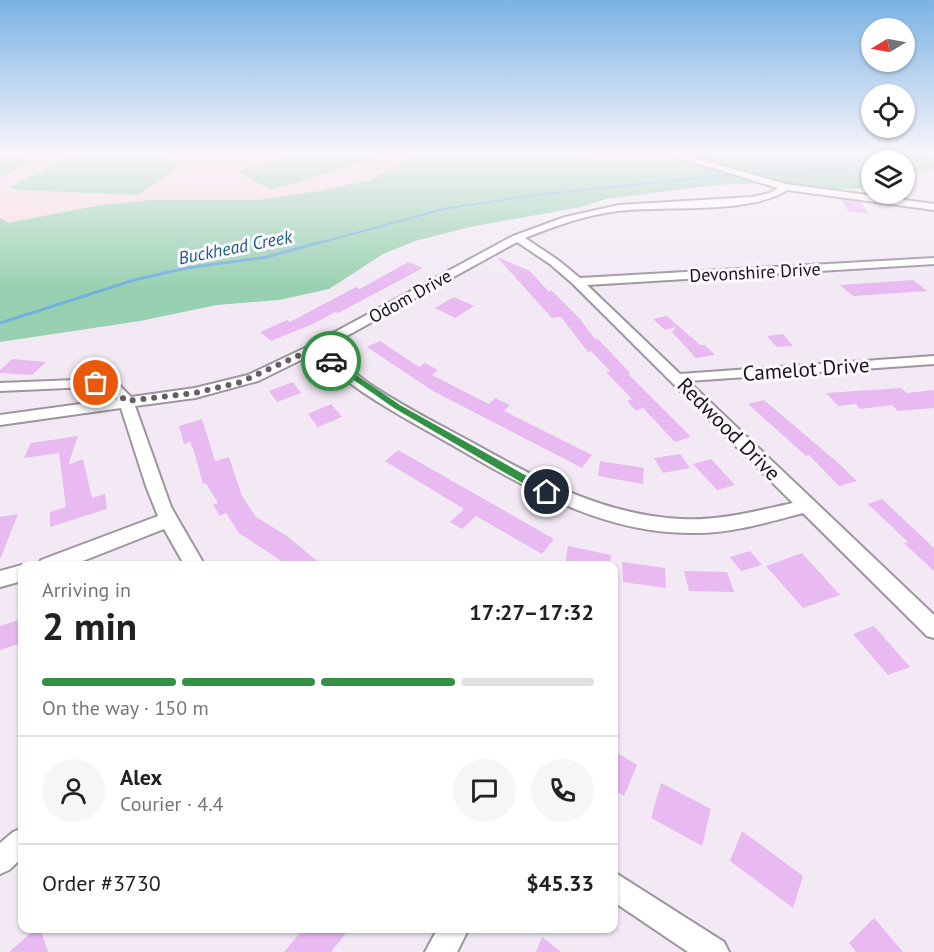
<!DOCTYPE html>
<meta charset="utf-8">
<style>
:root{--surface:#fff;--page:#f6f6f6;--text:#202124;--muted:#757577;--line:#e0e0e0;--accent:#329144}
body{margin:0;font-family:"PT Sans",sans-serif;background:var(--page);color:var(--text);height:100vh;display:flex;flex-direction:column;font-size:22px;white-space:nowrap}
*{box-sizing:border-box;margin:0}
p{font-size:20px;color:var(--muted)}
.icon{flex:none;width:33px;height:33px;fill:none;stroke:currentColor;stroke-width:2;stroke-linecap:round;stroke-linejoin:round}
.map{position:relative;flex:1;overflow:hidden}
.sheet{position:absolute;left:18px;top:561px;width:600px;height:372px;display:flex;flex-direction:column;background:var(--surface);border-radius:12px;box-shadow:0 2px 4px #0004}
.sheet>*{flex:none}
.needle{width:39px;rotate:260deg}
.buttons{position:absolute;left:861px;top:18px;display:grid;gap:12px}
.buttons a{display:grid;place-items:center;width:54px;height:54px;border-radius:50%;background:var(--surface);box-shadow:0 2px 4px #0004;font-size:30px}
.pin{position:absolute;display:grid;place-items:center;width:51px;height:51px;color:#fff;margin:-26px;border:3px solid #fff;border-radius:50%;box-shadow:0 2px 6px #0007}
.courier{position:absolute;display:grid;place-items:center;width:60px;height:60px;margin:-30px;border:4px solid #329144;border-radius:50%;background:#fff;color:#222;box-shadow:0 2px 8px #0007}
.summary em{font-style:normal;font-weight:700}
.summary div{display:flex;flex-direction:column-reverse}
.summary{display:flex;align-items:center;justify-content:space-between;height:102px;padding:0 24px}
h1{font-size:39px;font-weight:700;line-height:45px}
.bar{display:grid;grid-template-columns:repeat(4,1fr);gap:9px 6px;align-content:center;height:72px;padding:0 24px}
.bar i{height:8px;border-radius:4px;background:var(--line)}
.bar .active{background:var(--accent)}
.bar p{grid-column:span 4}
.line{display:flex;align-items:center;gap:15px;padding:0 24px;border-top:2px solid var(--line)}
.line div{flex:1}
.round{display:grid;place-items:center;flex:none;width:63px;height:63px;border-radius:32px;background:var(--page)}
.map>svg:first-child{display:block}
.education{fill:#f6dbdd}
.green{fill:#98d1b1}
.lines{fill:none;stroke-linecap:round;stroke-linejoin:round}
.stream-far1{stroke:#75b1dd;stroke-width:2}
.stream{stroke:#75b1dd;stroke-width:3}
.building{fill:#e8baf1}
.street-casing{stroke:#9d959f;stroke-width:4}
.street{fill:#fff;fill-rule:evenodd}
.route{fill:#329144}
.done{stroke:#645f65;stroke-width:6;stroke-dasharray:0 10.8}
.labels{text-anchor:middle;dominant-baseline:central;stroke-width:6;stroke-linejoin:round;paint-order:stroke}
.far-water-label{font-size:18px;font-style:italic;fill:#185d87;stroke:#fdf8fe}
.far-street-label{font-size:18px;fill:#181518;stroke:#fdf8fe}
.street-label{font-size:21px;fill:#181518;stroke:#fdf8fe}
</style>
<div class="map">
<svg width="934" height="952" viewBox="0 0 934 952">
<rect width="100%" height="100%" fill="#f2e9f4"/>
<path class="education" d="M0 154H418L371 180 319 191 258 200H151L8 223 0 218V178L35 160Z"/>
<g class="green">
<path d="M77 154H169L177 165 174 171 138 195 17 190 9 187Z"/>
<path d="M297 154H369L378 158 271 190 237 171Z"/>
<path d="M418 154H584L593 162 697 158 692 154H934V169L905 177 904 160H872L871 185 857 189H825L768 183 716 185 606 199 581 207 470 227 415 241 383 254 329 289 279 300 217 305 140 321 0 342V218L8 223 101 205 151 200H258L319 191 371 180Z"/>
<path d="M0 156 36 160 0 178Z"/>
</g>
<g class="lines">
<g class="stream-far1">
<path d="M902 160 934 156"/>
<path d="M744 173 804 172 872 165"/>
<path d="M315 244 444 209 527 196 736 174"/>
</g>
<path class="stream" d="M0 323 134 280 187 268 267 257 321 242"/>
</g>
<g class="building">
<path d="M841 200 860 202 868 213 849 212Z"/>
<path d="M497 257 530 271 549 292 551 290 580 319 595 339H598L630 373 628 374 691 437 675 442 643 408 636 411 627 401 632 399 606 372 610 371 591 351 588 352 561 317 552 318Z"/>
<path d="M408 262 423 268 338 313 335 312 315 323 271 341 260 332 287 320 290 322 356 287 360 289Z"/>
<path d="M913 280 927 291 853 296 840 285Z"/>
<path d="M454 297 474 306 455 318 435 308Z"/>
<path d="M667 316 700 345H705L715 355 696 358 672 332 676 327 665 330 653 319Z"/>
<path d="M783 334 793 346 777 347 767 336Z"/>
<path d="M380 341 419 367 425 363 438 370 432 375 489 404 495 398 510 405 504 411 592 455 582 468 433 391 367 347Z"/>
<path d="M12 359 46 362 32 375 0 373V370Z"/>
<path d="M293 382 301 393 277 402 269 391Z"/>
<path d="M901 388 907 393 934 390V408L898 411 892 405 860 409 856 404 838 406 826 393Z"/>
<path d="M764 400 837 462 857 481 839 486 809 455 806 456 748 404Z"/>
<path d="M331 404 342 417 318 427 308 414Z"/>
<path d="M202 419 215 461 229 457 242 496 256 517 287 536 323 566H289L239 533 226 513 220 516 213 505 218 503 206 483 203 484 194 451 190 442 184 444 179 426Z"/>
<path d="M78 436 68 465 83 459 92 498 105 494 107 509 50 527V512L66 507 59 453 24 458 31 443Z"/>
<path d="M398 450 519 519 554 539 542 554 476 516 462 529 450 522 464 509 385 461Z"/>
<path d="M680 454 690 468 663 473 654 458Z"/>
<path d="M711 459 735 485 717 490 693 464Z"/>
<path d="M600 461 644 468 643 484 598 476Z"/>
<path d="M882 499 934 548V571L904 543 908 542 868 504Z"/>
<path d="M18 514 1 557H0V517Z"/>
<path d="M568 546 611 555 610 566H565Z"/>
<path d="M750 551 762 565 741 571 730 557Z"/>
<path d="M802 553 840 595 803 608 766 566Z"/>
<path d="M622 562 665 568 666 588 623 582Z"/>
<path d="M684 571 727 572 734 592 689 591Z"/>
<path d="M22 619V643L0 650V626Z"/>
<path d="M874 626 910 667 888 675 853 634Z"/>
<path d="M614 751 637 765 624 796 614 790Z"/>
<path d="M661 783 711 809 702 846 651 818Z"/>
<path d="M742 831 803 876 793 908 730 861Z"/>
<path d="M874 918 903 952H856L849 943Z"/>
<path d="M37 928H40L48 952H9Z"/>
<path d="M304 928H350L331 952H284Z"/>
<path d="M542 937 561 952H536Z"/>
</g>
<g class="lines">
<g class="street-casing">
<g id="street">
<path d="M667 154H680L786 184 934 204V210L787 190C749 215 664 205 618 211 585 215 555 226 525 238L558 260 580 278 934 258V264L587 285 680 374 934 356V364L688 381 934 615V638L927 636 803 513C768 522 733 533 696 533 611 535 538 495 466 453 432 433 397 415 364 393 346 381 330 367 313 354L258 381 195 398 135 406 171 507 205 566H185L164 529 70 566H39L41 560 158 516 146 486 121 408 0 425V415L117 399C108 389 102 388 89 387L0 391V383L101 379 117 383 131 397 195 388 248 375 309 346 513 236 565 217 619 205 752 197 770 193 778 188ZM517 242 550 264 573 284 793 503C756 511 719 521 681 519 603 515 540 480 473 443 440 425 406 408 374 387 357 375 340 362 323 349Z"/>
<path d="M22 565V581L0 587V571Z"/>
<path d="M22 828V858L9 870 0 874V843L13 832Z"/>
<path d="M614 872 724 942 729 952H688L614 902Z"/>
<path d="M438 928H469L457 952H425Z"/>
</g>
</g>
<use href="#street" class="street"/>
</g>
<linearGradient id="sky" x2="0" y2="1"><stop stop-color="#7ab3e4"/><stop offset="0.53" stop-color="#f9f5fa"/><stop offset="1" stop-color="#f9f5fa" stop-opacity="0"/></linearGradient>
<rect width="934" height="288" fill="url(#sky)"/>
<path class="route" d="M328 359H333L400 405 550 489V495H543L394 408 328 362Z"/>
<g class="lines">
<path class="done" d="M96 383 109 385 126 401 195 393 241 382 315 348 331 361"/>
</g>
<g class="labels">
<g class="far-water-label">
<text transform="translate(235 247) rotate(-11)">Buckhead Creek</text>
</g>
<g class="far-street-label">
<text transform="translate(755 272) rotate(-3)">Devonshire Drive</text>
<text transform="translate(410 296) rotate(-29)">Odom Drive</text>
</g>
<g class="street-label">
<text transform="translate(806 369) rotate(-4)">Camelot Drive</text>
<text transform="translate(729 429) rotate(45)">Redwood Drive</text>
</g>
</g>
</svg>
<div class="buttons">
<a><svg class="needle" viewBox="-14 -14 28 28"><path d="M0-13l5 13h-10z" fill="#e53935"/><path d="M0 13l5-13h-10z" fill="#757577"/></svg></a>
<a><svg class="icon" aria-label="locate" viewBox="0 0 24 24"><circle cx="12" cy="12" r="6"/><path d="M12 2v4M12 18v4M2 12h4M18 12h4"/></svg></a>
<a><svg class="icon" aria-label="layers" viewBox="0 0 24 24"><path d="M12 4l9 5-9 5-9-5zM3 14l9 5 9-5"/></svg></a>
</div>
<div class="pin" style="left:96px;top:383px;background:#ea580c"><svg class="icon" aria-label="bag" viewBox="0 0 24 24"><path d="M5 8h14l-1 12H6zM9 8a3 3 0 0 1 6 0"/></svg></div>
<div class="pin" style="left:547px;top:492px;background:#1f2937"><svg class="icon" aria-label="home" viewBox="0 0 24 24"><path d="M3 11l9-7 9 7M6 9v11h12V9"/></svg></div>
<div class="courier" style="left:331px;top:361px"><svg class="icon" aria-label="car" viewBox="0 0 24 24"><path d="M5 17H2v-5l4-1 3-4h7l3 4 3 1v5h-3M9 17h6M6 11h13"/><circle cx="7" cy="17" r="2"/><circle cx="17" cy="17" r="2"/></svg></div>
<section class="sheet">
<div class="summary"><div><h1>2 min</h1><p>Arriving in</p></div><em>17:27–17:32</em></div>
<div class="bar"><i class="active"></i><i class="active"></i><i class="active"></i><i></i><p>On the way · 150 m</p></div>
<div class="line" style="height:108px"><a class="round"><svg class="icon" aria-label="person" viewBox="0 0 24 24"><circle cx="12" cy="8" r="4"/><path d="M4 21q1-7 8-7t8 7"/></svg></a><div><b>Alex</b><p>Courier · 4.4</p></div><a class="round"><svg class="icon" aria-label="chat" viewBox="0 0 24 24"><path d="M4 5h16v11H9l-5 4z"/></svg></a><a class="round"><svg class="icon" aria-label="phone" viewBox="0 0 24 24"><path d="M5 4h4l2 5-3 2q2 4 5 5l2-3 5 2v4C11 20 4 13 5 4z"/></svg></a></div>
<div class="line" style="height:78px"><div>Order #3730</div><b>$45.33</b></div>
</section>
</div>
